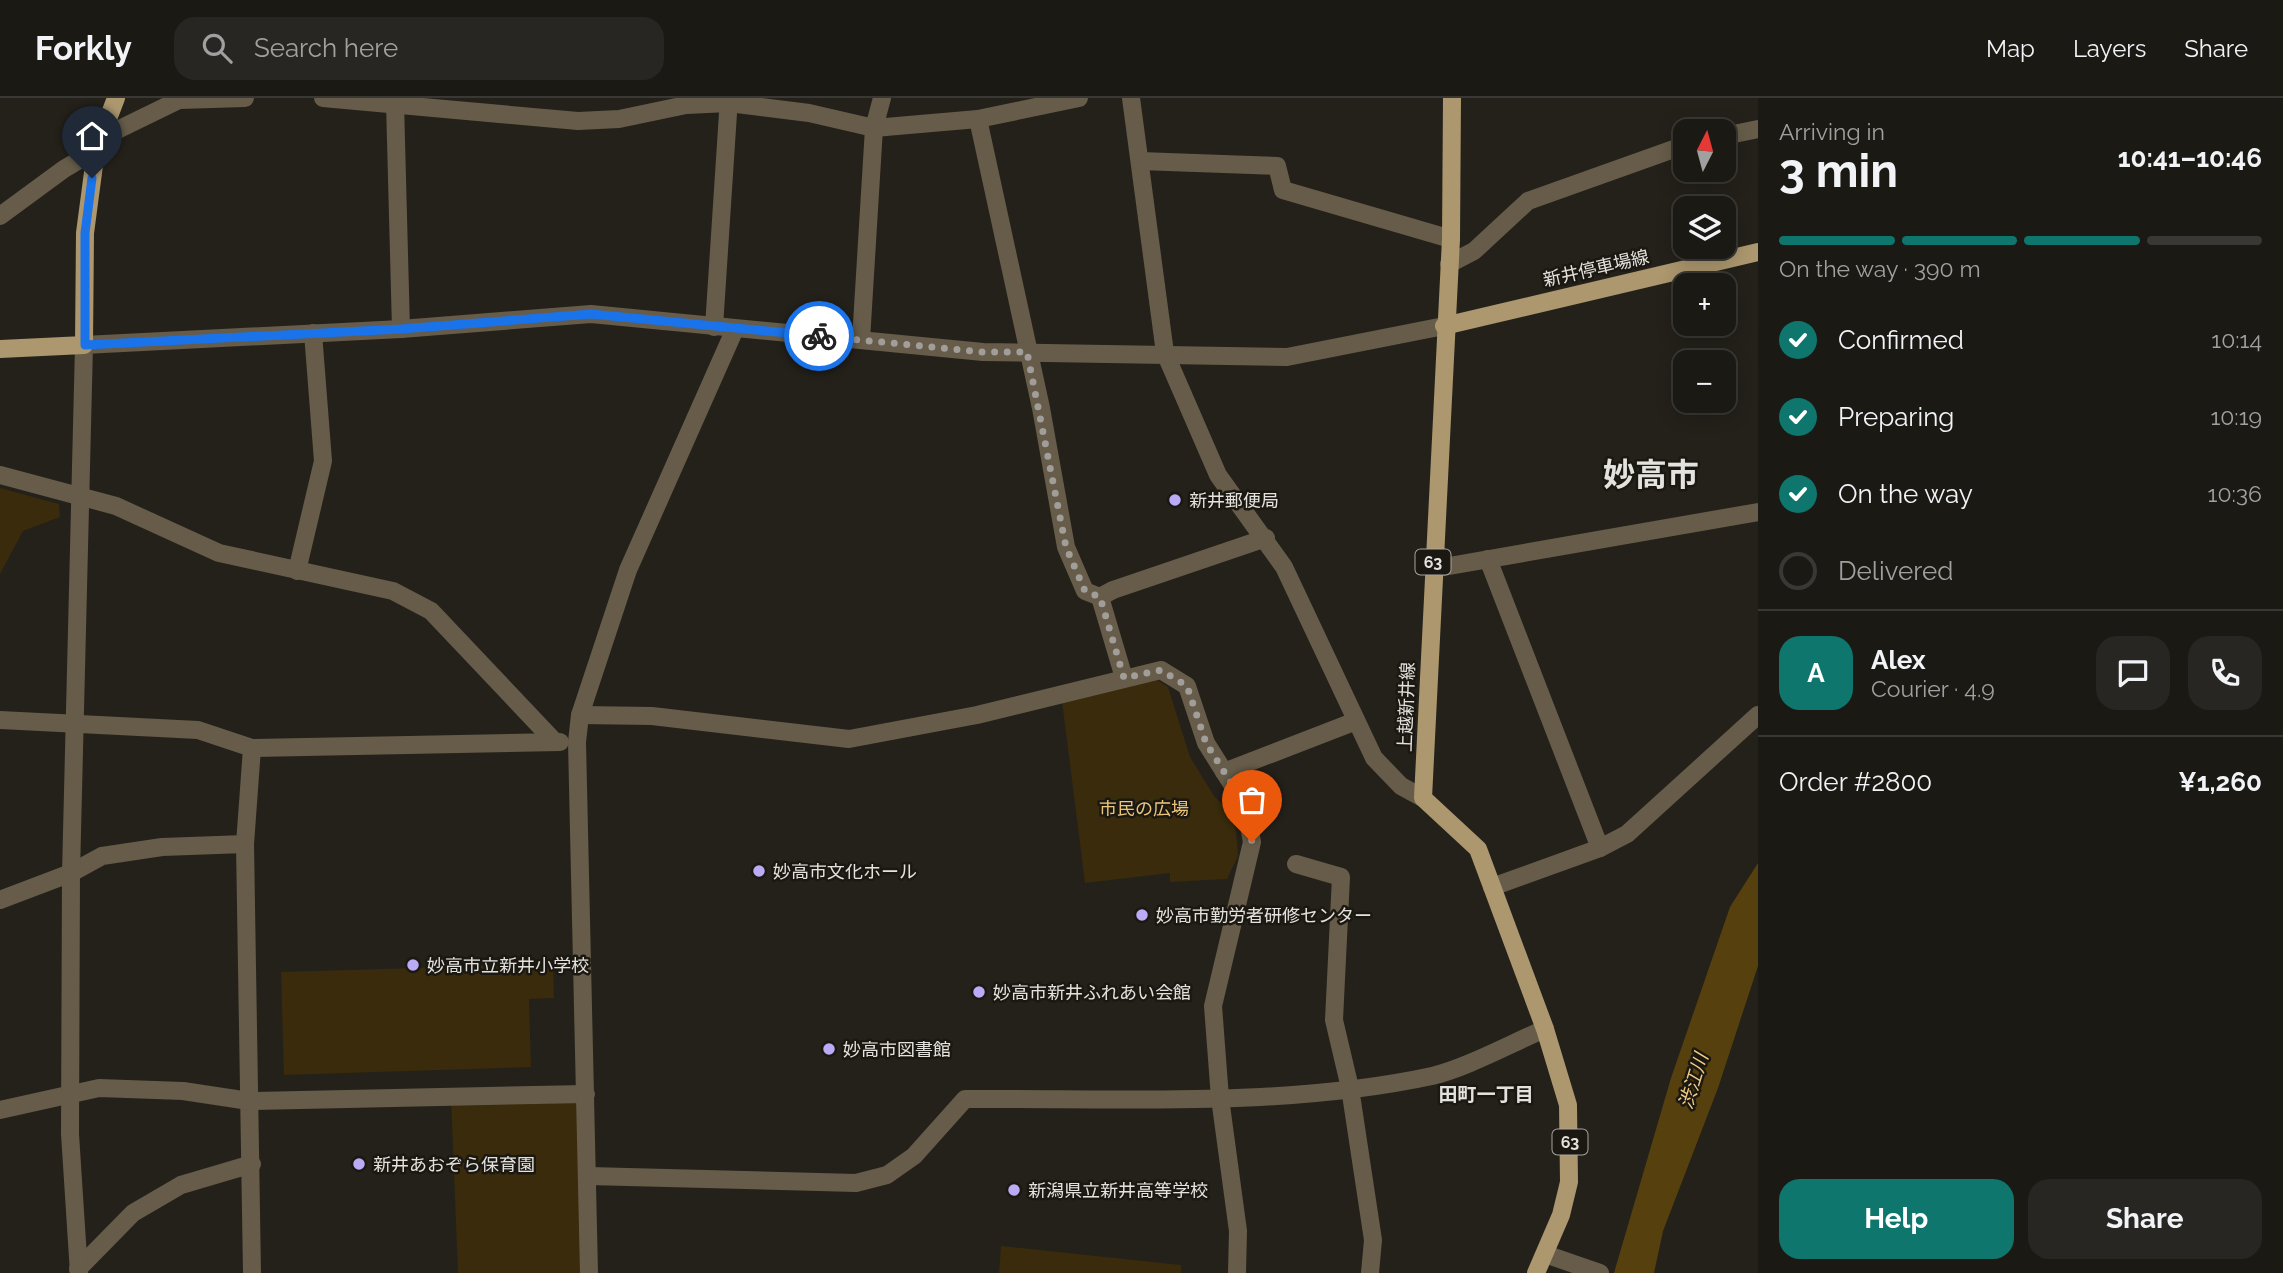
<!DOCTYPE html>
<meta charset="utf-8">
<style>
:root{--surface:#1b1914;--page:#282622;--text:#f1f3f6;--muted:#a0a0a0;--line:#393834;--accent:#0f766e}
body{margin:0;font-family:Raleway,"Noto Sans JP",sans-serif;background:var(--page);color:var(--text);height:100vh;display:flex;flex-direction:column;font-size:26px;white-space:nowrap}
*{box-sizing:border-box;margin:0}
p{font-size:23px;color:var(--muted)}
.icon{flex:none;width:38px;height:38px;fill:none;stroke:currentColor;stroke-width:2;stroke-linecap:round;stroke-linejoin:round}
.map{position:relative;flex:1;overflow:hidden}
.panel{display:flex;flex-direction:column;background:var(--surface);width:525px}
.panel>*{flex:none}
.needle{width:46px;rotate:6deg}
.fabs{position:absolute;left:1673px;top:21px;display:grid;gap:14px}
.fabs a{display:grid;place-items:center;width:63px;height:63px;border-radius:14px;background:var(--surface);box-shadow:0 4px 18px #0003,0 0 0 2px var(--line);font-size:35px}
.pin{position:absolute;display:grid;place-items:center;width:60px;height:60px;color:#fff;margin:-72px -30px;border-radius:50% 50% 50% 0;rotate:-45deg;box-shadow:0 0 7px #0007}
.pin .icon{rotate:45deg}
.courier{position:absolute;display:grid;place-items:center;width:70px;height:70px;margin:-35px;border:5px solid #1a73e8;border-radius:50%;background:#fff;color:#222;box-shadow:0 2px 9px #0007}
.head em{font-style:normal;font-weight:700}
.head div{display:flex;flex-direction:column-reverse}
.head{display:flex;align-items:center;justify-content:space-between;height:119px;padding:0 21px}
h1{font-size:46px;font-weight:700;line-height:52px}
.bar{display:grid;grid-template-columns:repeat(4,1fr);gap:10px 7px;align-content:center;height:84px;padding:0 21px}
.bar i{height:9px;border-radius:5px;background:var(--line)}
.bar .selected{background:var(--accent)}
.bar p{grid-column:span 4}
.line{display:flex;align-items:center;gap:18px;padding:0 21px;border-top:2px solid var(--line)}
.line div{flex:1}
.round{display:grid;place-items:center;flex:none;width:74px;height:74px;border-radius:21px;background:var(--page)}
ol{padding:0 21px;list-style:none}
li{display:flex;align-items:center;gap:21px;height:77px}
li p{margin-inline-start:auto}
li .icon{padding:7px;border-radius:50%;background:var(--accent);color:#fff;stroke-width:4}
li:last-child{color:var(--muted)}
li i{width:38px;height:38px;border:4px solid var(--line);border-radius:50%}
.cta{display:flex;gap:14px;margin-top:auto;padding:14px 21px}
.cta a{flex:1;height:80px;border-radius:21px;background:var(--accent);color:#fff;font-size:28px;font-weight:700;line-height:80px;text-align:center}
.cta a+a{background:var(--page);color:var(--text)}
header{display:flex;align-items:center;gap:42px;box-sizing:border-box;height:98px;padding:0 35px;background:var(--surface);border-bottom:2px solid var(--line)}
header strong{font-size:33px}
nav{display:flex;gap:38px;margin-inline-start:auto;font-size:24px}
.search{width:490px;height:63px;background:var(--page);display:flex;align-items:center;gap:18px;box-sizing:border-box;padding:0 24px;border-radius:21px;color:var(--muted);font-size:26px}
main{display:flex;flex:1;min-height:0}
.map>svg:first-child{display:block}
.green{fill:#392b0b}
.water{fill:#56400d}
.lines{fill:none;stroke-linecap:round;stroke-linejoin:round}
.minor{stroke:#665c49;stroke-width:18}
.major{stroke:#ac976e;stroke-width:18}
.done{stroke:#a19e9a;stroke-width:7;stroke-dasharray:0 12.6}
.route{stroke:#1a73e8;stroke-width:9}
.poi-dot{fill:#bbaaf6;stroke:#1b1812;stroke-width:2.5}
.labels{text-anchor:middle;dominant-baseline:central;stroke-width:5;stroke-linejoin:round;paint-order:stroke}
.shield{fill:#1b1812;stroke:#a8a5a1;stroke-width:2}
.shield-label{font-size:16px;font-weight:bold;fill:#e4e2de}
.street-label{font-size:18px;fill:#e4e2de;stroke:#1b1812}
.poi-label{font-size:18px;fill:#e4e2de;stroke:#1b1812;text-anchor:start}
.park-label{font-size:18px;fill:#e9c479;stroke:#1b1812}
.water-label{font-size:19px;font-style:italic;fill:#f1cc82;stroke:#1b1812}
.neighbourhood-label{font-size:19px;font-weight:bold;fill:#e4e2de;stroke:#1b1812}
.town-label{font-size:32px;font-weight:bold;fill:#e4e2de;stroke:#1b1812}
</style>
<header>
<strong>Forkly</strong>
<div class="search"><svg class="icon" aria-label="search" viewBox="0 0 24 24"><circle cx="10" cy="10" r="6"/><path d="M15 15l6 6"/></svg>Search here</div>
<nav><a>Map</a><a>Layers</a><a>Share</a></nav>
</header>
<main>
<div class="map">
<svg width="1758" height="1175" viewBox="0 0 1758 1175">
<rect width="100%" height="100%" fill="#24211b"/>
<g class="green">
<path d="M0 390 59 406 60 419 23 433 0 476Z"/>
<path d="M1157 582 1168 589 1190 659 1214 698 1230 714 1236 733 1238 758 1227 781 1170 784V775L1085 785 1062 603Z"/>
<path d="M553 866 554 900 529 901 531 969 284 977 281 874Z"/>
<path d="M586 996 588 1175H458L451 999Z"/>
<path d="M1001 1148 1181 1167V1175H999Z"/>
</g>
<path class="water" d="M1758 765V868L1718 990 1663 1133 1654 1175H1614L1671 980 1730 809Z"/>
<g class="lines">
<g class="minor">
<path d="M323 0 578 23 619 21 686 7 729 5 809 15 874 30 978 21 1079 0"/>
<path d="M1131 0 1165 255 1218 377 1284 469 1374 660 1401 688 1423 700"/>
<path d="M395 5 401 231"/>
<path d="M978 21 1041 310 1066 449 1085 493 1100 499"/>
<path d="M1724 38 1758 31"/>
<path d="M101 40 179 2 245 0"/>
<path d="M1140 63 1277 68 1283 92 1451 141"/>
<path d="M0 118 64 71 96 52"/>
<path d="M1449 166 1474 153 1528 103 1685 47"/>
<path d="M714 229 729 0"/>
<path d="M861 242 874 30 882 0"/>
<path d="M0 377 116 408 219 455 393 493 431 513 555 644"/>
<path d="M1488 461 1600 750"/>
<path d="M1432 471 1758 414"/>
<path d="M297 473 323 363 313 235"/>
<path d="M1100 499 1113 492 1266 440"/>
<path d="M1100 499 1124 580"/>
<path d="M580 617 652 618 849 641 977 617 1161 572 1187 588 1206 645 1245 707 1252 744 1213 908 1220 1000 1238 1133 1237 1175"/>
<path d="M0 622 198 632 252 650 560 644"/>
<path d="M252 650 245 746 252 1175"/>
<path d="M1224 674 1356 623"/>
<path d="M1296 766 1341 779 1334 922 1350 990 1373 1142 1370 1175"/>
<path d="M1492 789 1600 750 1627 736 1758 617"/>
<path d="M0 802 71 775 102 758 162 749 245 746"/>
<path d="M0 1012 99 990 183 993 249 1003 586 996"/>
<path d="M589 1078 856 1085 887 1077 914 1058 965 1001C1117 1000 1283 1010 1432 978 1466 970 1512 945 1545 931"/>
<path d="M1545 1156 1600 1175"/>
<path d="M78 1171 133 1115 181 1087 252 1066"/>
<path d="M79 1175 70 1036 71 775 84 247 401 231 591 216 983 254 1287 259 1444 228"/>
<path d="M589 1175 577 644 580 617 628 472 735 231"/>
</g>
<g class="major">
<path d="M1452 0 1451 141 1423 700 1478 751 1545 931 1568 1007 1569 1084 1561 1117 1536 1175"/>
<path d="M1444 228 1758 154"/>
<path d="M0 251 84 247 85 135 96 52 116 0"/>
</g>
</g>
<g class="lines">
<path class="done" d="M819 238 983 254H1027L1066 449 1085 493 1100 499 1124 580 1161 572 1187 588 1206 645 1245 707 1252 744"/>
<path class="route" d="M92 80 85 135V247L401 231 591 216 819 238"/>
</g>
<g class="poi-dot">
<circle cx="1175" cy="402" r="7"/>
<circle cx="759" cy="773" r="7"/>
<circle cx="1142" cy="817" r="7"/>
<circle cx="413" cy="867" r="7"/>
<circle cx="979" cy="894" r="7"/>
<circle cx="829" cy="951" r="7"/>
<circle cx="359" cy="1066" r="7"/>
<circle cx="1014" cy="1092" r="7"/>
</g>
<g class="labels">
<g class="shield">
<rect x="1415.5" y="451.5" width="35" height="25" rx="5"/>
<rect x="1552.5" y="1031.5" width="35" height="25" rx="5"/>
</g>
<g class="shield-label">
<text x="1433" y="464">63</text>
<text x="1570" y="1044">63</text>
</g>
<g class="street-label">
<text transform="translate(1596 170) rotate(-13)">新井停車場線</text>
<text transform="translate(1406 609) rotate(-88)">上越新井線</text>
</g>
<g class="poi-label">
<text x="1189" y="402">新井郵便局</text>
<text x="773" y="773">妙高市文化ホール</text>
<text x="1156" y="817">妙高市勤労者研修センター</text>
<text x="427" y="867">妙高市立新井小学校</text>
<text x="993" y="894">妙高市新井ふれあい会館</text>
<text x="843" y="951">妙高市図書館</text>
<text x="373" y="1066">新井あおぞら保育園</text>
<text x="1028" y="1092">新潟県立新井高等学校</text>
</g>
<g class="park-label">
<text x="1144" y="710">市民の広場</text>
</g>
<g class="water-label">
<text transform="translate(1693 983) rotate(-73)">渋江川</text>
</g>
<g class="neighbourhood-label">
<text x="1486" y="996">田町一丁目</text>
</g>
<g class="town-label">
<text x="1651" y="376">妙高市</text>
</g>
</g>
</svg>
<div class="fabs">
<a><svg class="needle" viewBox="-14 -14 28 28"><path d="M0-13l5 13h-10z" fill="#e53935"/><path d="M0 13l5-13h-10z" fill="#a0a0a0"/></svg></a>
<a><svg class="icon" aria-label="layers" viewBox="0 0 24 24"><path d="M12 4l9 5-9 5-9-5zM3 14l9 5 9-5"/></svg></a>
<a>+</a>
<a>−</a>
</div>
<div class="pin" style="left:1252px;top:744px;background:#ea580c"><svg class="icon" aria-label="bag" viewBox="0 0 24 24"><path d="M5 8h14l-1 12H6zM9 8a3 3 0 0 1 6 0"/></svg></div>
<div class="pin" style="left:92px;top:80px;background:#1f2937"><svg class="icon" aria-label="home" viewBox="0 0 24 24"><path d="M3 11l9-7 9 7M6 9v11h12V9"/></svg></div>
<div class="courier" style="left:819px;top:238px"><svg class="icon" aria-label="bike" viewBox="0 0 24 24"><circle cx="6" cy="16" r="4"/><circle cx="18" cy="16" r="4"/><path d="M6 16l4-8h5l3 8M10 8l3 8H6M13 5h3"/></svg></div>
</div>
<section class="panel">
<div class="head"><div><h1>3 min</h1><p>Arriving in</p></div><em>10:41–10:46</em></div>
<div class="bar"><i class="selected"></i><i class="selected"></i><i class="selected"></i><i></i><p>On the way · 390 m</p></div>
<ol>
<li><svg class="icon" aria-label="check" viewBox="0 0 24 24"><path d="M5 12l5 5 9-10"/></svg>Confirmed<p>10:14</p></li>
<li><svg class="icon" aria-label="check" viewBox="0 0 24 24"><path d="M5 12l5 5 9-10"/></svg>Preparing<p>10:19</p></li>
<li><svg class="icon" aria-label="check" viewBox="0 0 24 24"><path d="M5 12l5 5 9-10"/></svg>On the way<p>10:36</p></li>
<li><i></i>Delivered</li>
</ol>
<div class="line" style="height:126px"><b class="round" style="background:var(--accent);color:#fff">A</b><div><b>Alex</b><p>Courier · 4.9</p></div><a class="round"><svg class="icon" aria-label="chat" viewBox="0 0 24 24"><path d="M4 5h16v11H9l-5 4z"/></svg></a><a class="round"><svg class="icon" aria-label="phone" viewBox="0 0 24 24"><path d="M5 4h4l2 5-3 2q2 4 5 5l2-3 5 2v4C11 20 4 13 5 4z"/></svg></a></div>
<div class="line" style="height:91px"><div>Order #2800</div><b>¥1,260</b></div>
<div class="cta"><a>Help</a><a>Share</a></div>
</section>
</main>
